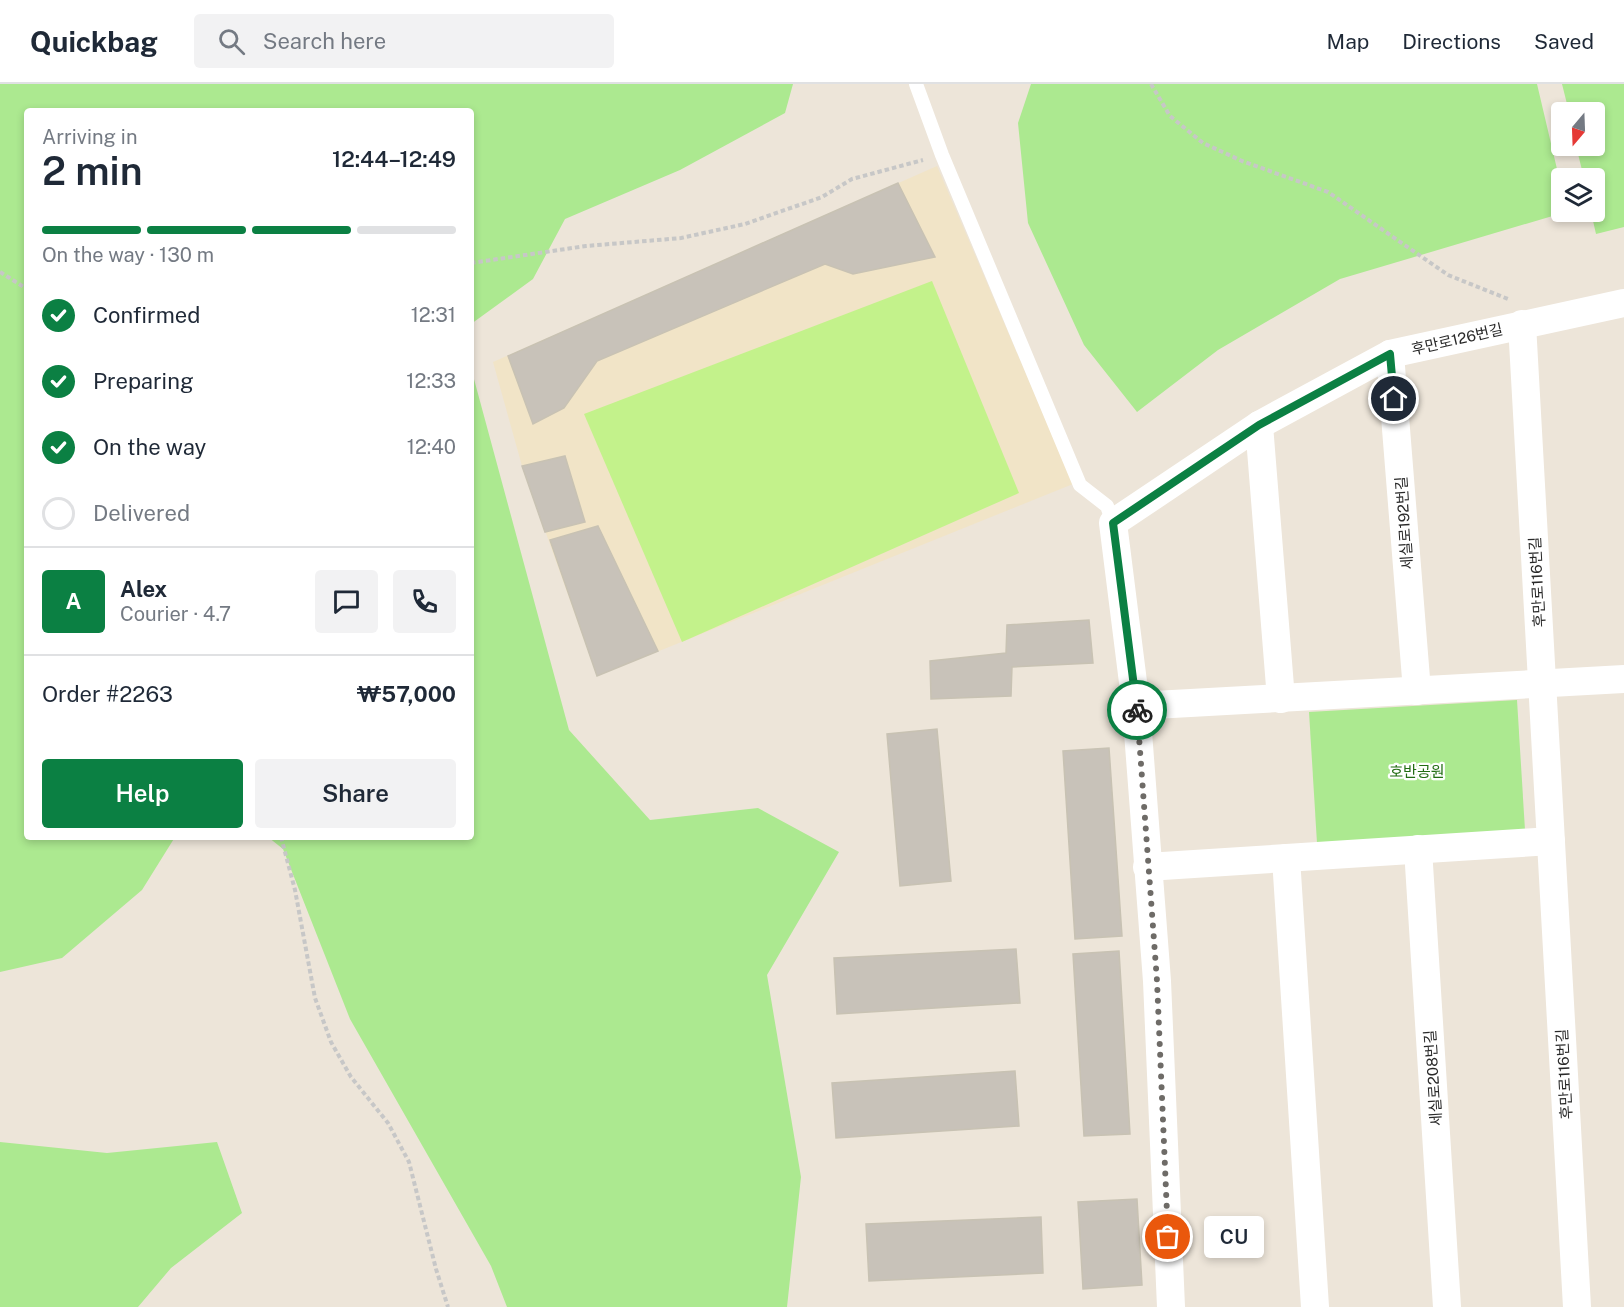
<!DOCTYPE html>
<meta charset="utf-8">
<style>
:root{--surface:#fff;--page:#f2f2f3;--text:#1f2937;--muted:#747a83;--line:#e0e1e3;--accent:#0b8043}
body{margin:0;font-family:"Public Sans","Noto Sans KR",sans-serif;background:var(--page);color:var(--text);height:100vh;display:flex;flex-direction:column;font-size:22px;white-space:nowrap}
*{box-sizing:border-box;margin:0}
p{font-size:20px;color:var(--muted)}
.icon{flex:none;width:33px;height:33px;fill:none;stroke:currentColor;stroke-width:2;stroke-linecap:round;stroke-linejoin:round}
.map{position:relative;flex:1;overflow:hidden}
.panel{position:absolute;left:24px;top:24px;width:450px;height:732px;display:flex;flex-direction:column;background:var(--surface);border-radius:6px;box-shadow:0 3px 9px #0003}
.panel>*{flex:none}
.needle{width:39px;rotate:199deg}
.buttons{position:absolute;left:1551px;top:18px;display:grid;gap:12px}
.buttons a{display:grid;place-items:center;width:54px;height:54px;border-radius:6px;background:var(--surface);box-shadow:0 3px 9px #0003;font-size:30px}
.pin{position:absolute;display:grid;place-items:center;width:51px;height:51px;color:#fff;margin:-26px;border:3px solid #fff;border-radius:50%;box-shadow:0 2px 6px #0007}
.courier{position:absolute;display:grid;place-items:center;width:60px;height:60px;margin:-30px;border:4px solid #0b8043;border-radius:50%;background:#fff;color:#222;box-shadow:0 2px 8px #0007}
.bubble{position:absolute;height:42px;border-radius:6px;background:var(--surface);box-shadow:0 3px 9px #0003;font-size:20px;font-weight:600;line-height:42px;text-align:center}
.headline em{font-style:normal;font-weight:600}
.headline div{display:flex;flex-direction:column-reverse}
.headline{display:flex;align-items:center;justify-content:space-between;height:102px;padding:0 18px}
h1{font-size:39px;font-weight:600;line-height:45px}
.bar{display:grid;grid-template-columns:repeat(4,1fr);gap:9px 6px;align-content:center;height:72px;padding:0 18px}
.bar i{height:8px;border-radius:4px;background:var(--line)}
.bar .selected{background:var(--accent)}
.bar p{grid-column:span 4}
.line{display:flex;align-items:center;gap:15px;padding:0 18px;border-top:2px solid var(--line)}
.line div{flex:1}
.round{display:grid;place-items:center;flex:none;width:63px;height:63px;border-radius:6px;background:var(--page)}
ol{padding:0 18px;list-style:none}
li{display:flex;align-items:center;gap:18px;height:66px}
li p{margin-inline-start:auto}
li .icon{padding:6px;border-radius:50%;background:var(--accent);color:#fff;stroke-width:4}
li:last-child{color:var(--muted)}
li i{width:33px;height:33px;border:3px solid var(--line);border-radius:50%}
.cta{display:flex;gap:12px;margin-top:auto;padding:12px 18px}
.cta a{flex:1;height:69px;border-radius:6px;background:var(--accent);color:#fff;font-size:24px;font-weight:600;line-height:69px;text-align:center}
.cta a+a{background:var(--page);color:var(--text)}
header{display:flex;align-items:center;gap:36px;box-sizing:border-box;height:84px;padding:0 30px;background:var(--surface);border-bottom:2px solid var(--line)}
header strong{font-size:28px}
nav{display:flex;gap:33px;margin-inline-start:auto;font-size:21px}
.search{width:420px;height:54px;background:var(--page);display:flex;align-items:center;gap:15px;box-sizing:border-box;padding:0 21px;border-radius:6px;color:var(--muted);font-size:22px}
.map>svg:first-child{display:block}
.education{fill:#f1e4c7}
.green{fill:#ace990}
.pitch{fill:#c3f28b}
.building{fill:#c8c2b9;stroke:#c8c2b3;stroke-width:1.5}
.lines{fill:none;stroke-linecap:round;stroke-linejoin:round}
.path{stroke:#c7c7c7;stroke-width:4;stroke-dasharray:4.5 3;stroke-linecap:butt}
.service{stroke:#fff;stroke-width:14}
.minor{stroke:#fff;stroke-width:28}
.done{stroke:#6e6b67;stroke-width:6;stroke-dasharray:0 10.8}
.route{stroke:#0b8043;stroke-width:8}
.labels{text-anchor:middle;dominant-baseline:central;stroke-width:4.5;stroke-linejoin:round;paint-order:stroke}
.street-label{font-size:15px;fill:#292929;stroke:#fff}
.park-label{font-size:15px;fill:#226d13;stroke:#fff}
</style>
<header>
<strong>Quickbag</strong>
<div class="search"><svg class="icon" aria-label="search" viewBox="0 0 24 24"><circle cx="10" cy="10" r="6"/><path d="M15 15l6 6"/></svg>Search here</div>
<nav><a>Map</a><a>Directions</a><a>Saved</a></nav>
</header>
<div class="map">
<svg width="1624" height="1223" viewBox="0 0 1624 1223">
<rect width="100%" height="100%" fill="#ede5d9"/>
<path class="education" d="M937 82 1073 400 597 592 522 382 493 278Z"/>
<g class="green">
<path d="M0 0H793L785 29 680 86 565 135 533 195 471 240V27H27V753H175L142 806 62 874 0 888Z"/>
<path d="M1031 0H1537L1561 102 1562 128H1566L1340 195 1218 266 1137 328 1084 261 1028 139 1018 39Z"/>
<path d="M1562 0H1624V143L1596 150 1591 128H1594V94H1584L1576 62H1594V28H1569Z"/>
<path d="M471 284 569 646 650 736 758 724 839 768 767 891 801 1093 787 1223H507L491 1182 350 935 283 765 268 753H471Z"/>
<path d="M1517 616 1525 746 1317 759 1309 628Z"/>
<path d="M0 1058 107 1069 217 1058 242 1129 171 1184 138 1223H0Z"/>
</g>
<path class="pitch" d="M932 197 1019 409 682 558 584 330Z"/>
<g class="building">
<path d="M898 99 935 173 853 190 825 180 597 277 564 324 533 340 508 272Z"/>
<path d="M565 372 585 438 545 448 522 382Z"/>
<path d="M598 442 658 567 597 592 550 456Z"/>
<path d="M1089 536 1093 579 1012 583 1011 612 931 615 930 577 1006 569 1007 541Z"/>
<path d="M937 645 951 797 900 802 887 650Z"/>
<path d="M1109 664 1122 852 1075 855 1063 667Z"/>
<path d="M1016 865 1020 919 837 930 834 874Z"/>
<path d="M1119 867 1130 1050 1084 1052 1073 870Z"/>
<path d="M1015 987 1019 1042 836 1054 832 999Z"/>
<path d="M1137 1115 1142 1201 1083 1205 1078 1118Z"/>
<path d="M1041 1133 1043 1189 869 1197 866 1140Z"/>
</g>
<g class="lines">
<g class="path">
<path d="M1151 0 1170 32 1203 59 1242 77 1328 108 1448 191 1508 215"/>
<path d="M471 179 586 162 681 154 745 140 822 113 852 95 923 76"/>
<path d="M0 188 27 205"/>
<path d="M281 753 295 806 315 914 331 958 351 993 388 1039 409 1078 436 1185 448 1223"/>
</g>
<path class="service" d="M916 0 942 71 1080 401 1107 422 1113 439"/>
<g class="minor">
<path d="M1522 240 1577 1223"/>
<path d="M1390 270 1417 607"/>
<path d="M1259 341 1281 615"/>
<path d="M1136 622 1624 595"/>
<path d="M1418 765 1447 1223"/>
<path d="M1286 774 1315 1223"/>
<path d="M1147 783 1551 757"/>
<path d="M1171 1223 1157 897 1136 622 1113 439 1259 341 1390 270 1624 219"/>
</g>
</g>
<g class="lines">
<path class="done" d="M1137 626 1157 897 1168 1153"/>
<path class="route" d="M1137 626 1113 439 1259 341 1390 270 1394 315"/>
</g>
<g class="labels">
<g class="street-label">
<text transform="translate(1457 255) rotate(-13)">후만로126번길</text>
<text transform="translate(1404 439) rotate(-94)">세실로192번길</text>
<text transform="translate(1537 498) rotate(-93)">후만로116번길</text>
<text transform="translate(1564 990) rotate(-93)">후만로116번길</text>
<text transform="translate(1433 994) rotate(-94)">세실로208번길</text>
</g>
<g class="park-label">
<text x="1417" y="687">호반공원</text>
</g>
</g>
</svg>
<div class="buttons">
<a><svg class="needle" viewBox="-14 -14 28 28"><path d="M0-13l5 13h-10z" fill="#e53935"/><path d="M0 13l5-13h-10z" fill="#747a83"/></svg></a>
<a><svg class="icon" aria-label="layers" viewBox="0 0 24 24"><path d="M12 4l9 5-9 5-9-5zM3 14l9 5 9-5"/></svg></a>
</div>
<div class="pin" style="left:1168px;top:1153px;background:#ea580c"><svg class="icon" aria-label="bag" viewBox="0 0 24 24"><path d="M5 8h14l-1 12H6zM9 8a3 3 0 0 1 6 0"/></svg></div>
<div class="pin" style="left:1394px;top:315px;background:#1f2937"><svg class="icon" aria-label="home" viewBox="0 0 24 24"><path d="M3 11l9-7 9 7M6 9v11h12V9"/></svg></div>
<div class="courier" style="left:1137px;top:626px"><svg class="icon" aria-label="bike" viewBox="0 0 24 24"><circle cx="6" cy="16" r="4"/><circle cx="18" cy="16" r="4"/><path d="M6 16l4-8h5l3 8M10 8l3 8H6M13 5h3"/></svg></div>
<div class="bubble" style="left:1204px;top:1132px;width:60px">CU</div>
<section class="panel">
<div class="headline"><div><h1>2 min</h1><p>Arriving in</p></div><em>12:44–12:49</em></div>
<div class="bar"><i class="selected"></i><i class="selected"></i><i class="selected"></i><i></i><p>On the way · 130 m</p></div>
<ol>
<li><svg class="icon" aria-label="check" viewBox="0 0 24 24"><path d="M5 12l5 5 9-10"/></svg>Confirmed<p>12:31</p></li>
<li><svg class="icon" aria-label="check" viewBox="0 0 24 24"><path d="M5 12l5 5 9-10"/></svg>Preparing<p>12:33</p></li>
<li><svg class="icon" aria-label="check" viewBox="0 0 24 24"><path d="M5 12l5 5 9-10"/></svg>On the way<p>12:40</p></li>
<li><i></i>Delivered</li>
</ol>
<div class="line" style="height:108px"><b class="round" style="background:var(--accent);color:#fff">A</b><div><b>Alex</b><p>Courier · 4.7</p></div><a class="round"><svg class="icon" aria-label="chat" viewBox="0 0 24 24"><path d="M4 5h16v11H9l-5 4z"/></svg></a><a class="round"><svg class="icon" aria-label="phone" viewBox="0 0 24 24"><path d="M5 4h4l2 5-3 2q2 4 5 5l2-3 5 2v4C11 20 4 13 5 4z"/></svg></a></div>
<div class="line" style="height:78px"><div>Order #2263</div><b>₩57,000</b></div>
<div class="cta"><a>Help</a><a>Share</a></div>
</section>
</div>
